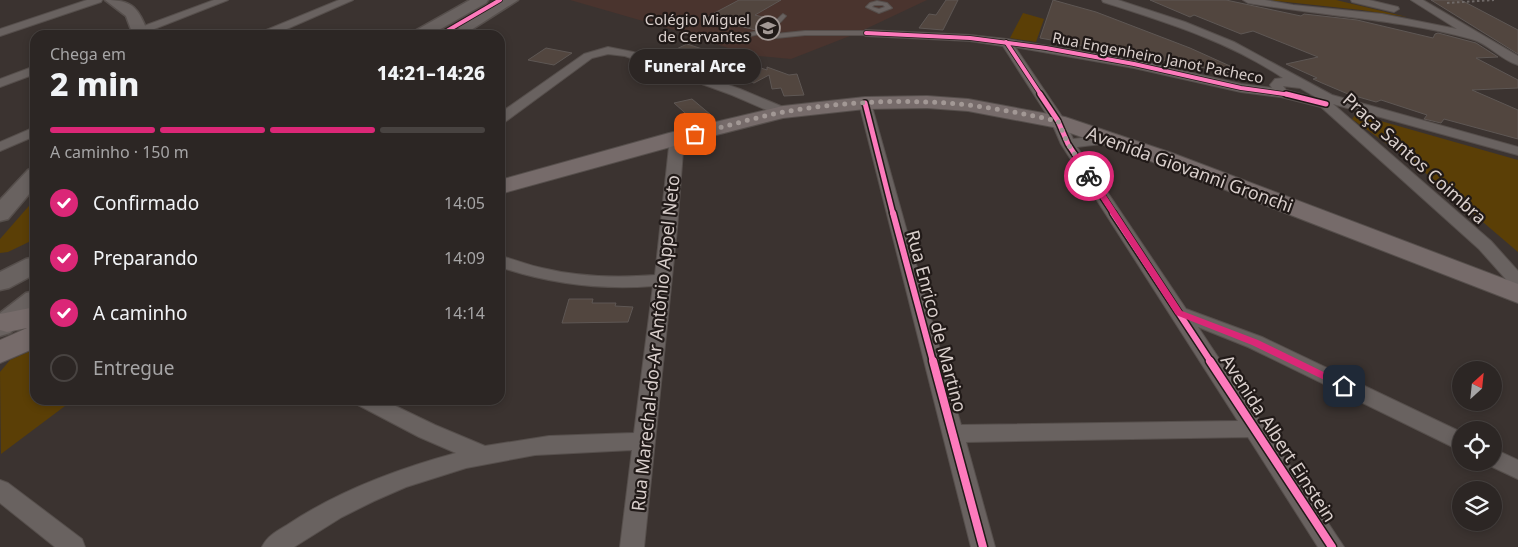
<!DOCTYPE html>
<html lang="pt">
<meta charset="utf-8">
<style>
:root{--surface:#2c2624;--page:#383231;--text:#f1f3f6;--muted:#a6a5a6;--line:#484341;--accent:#db2777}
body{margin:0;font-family:"Noto Sans",sans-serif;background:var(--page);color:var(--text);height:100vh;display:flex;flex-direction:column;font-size:19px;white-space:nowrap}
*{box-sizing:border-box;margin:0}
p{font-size:16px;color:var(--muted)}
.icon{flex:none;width:28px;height:28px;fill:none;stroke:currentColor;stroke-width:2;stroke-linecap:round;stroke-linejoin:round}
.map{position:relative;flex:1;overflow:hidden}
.details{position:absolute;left:30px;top:30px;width:475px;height:375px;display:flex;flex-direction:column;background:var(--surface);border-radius:15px;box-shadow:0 2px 8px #0003,0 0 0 1px var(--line)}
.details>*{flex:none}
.needle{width:32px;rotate:27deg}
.buttons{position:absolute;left:1452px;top:361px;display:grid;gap:10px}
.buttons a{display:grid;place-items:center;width:50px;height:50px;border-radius:50%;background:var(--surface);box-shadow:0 2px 8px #0003,0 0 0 1px var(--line);font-size:25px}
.pin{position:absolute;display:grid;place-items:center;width:42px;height:42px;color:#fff;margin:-21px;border-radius:10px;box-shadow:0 2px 8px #0006}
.courier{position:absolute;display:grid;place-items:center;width:50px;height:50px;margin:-25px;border:4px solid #db2777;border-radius:50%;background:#fff;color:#222;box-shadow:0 1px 6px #0007}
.bubble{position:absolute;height:35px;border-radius:18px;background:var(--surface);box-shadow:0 2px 8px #0003,0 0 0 1px var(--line);font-size:16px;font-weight:800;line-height:35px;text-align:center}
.headline em{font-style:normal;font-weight:800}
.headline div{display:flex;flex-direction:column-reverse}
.headline{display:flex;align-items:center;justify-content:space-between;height:85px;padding:0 20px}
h1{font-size:32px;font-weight:800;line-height:38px}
.bar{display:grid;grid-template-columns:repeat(4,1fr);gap:8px 5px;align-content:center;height:60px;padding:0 20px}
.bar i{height:6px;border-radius:4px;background:var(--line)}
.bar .on{background:var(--accent)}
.bar p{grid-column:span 4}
ol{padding:0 20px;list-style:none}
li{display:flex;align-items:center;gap:15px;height:55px}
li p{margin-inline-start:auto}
li .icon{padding:5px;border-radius:50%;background:var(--accent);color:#fff;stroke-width:4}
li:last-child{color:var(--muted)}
li i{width:28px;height:28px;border:2px solid var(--line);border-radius:50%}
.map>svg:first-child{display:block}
.built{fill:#4a342e}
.green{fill:#5b3f06}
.building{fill:#52463f;stroke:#5e5754}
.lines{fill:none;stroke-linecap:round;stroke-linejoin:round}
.lane-casing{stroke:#564f4c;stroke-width:2}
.street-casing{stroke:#564f4c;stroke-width:2}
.secondary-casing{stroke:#564f4c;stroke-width:3}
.primary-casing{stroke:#564f4c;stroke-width:2}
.path{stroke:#6f6967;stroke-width:2;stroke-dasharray:2.5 2.5;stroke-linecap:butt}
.lane{fill:#696260;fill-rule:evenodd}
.street{fill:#696260;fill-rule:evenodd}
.secondary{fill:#696260;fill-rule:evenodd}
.primary{fill:#766b6a;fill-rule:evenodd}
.cycleway-far3-casing{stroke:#211a18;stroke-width:5.5}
.cycleway-far2-casing{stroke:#211a18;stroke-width:8}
.cycleway-far1-casing{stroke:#211a18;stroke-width:9}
.cycleway-casing{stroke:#211a18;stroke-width:11}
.cycleway-far3{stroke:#fd7abc;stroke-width:4}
.cycleway-far2{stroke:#fd7abc;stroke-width:5}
.cycleway-far1{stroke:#fd7abc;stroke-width:6}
.cycleway{stroke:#fd7abc;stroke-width:8}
.route{fill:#db2777}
.done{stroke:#a29895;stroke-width:5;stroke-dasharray:0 9}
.labels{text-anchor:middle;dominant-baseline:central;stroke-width:4.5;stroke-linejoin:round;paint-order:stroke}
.far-poi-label{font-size:15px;fill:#d9cfcc;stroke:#211a18;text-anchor:end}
.far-street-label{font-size:15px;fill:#d9cfcc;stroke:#211a18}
.street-label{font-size:18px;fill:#d9cfcc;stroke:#211a18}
</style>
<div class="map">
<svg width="1518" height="547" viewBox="0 0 1518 547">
<rect width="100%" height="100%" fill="#3b3330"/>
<path class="built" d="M570 0H927L855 34 791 59 748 55 688 34Z"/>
<g class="green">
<path d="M1268 0H1336L1407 17 1361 10Z"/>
<path d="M1023 13 1044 19 1036 42 1010 38Z"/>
<path d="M1356 114 1518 160V252L1415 164 1352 119Z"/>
<path d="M35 199V239L8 252 0 253V239Z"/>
<path d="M35 349V400H73L1 454 0 372 10 360Z"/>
</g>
<g class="building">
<path d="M739 0H781L755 15 774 20 756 30 705 18Z"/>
<path d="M946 0H958L943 30 919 28 929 14 936 15Z"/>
<path d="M1053 0 1096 12 1190 48 1230 66 1226 75 1183 61 1176 63 1169 59 1157 63 1125 49 1122 53 1040 38Z"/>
<path d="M1150 0H1226L1301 16 1304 14 1357 20 1433 38 1435 34 1438 33 1476 43 1498 57 1476 58 1518 80V88L1472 90 1518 110V139L1444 119 1441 123 1424 119 1427 115 1381 100 1376 102 1348 94 1322 83 1313 79 1317 78 1286 64 1318 57 1253 31 1241 34 1194 15 1190 17Z"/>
<path d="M1431 0H1461L1518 30V54Z"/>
<path d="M687 44 767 70V67L789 75 797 74 804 95 784 96 781 88 772 89 769 75 754 83 730 75 726 77 664 55Z"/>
<path d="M546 48 572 53 554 65 528 60Z"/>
<path d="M692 99 711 115 693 120 674 103Z"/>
<path d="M569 299H593L592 303H616L615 306 633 307 628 322 562 323Z"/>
</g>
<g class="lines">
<g class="lane-casing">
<g id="lane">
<path d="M877 1 887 3 892 8 879 13 866 7 870 3ZM874 5H883L885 7 879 9 872 7Z"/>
<path d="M783 14 786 16C770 37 745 37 721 39L718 37 721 35C736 34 754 35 768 27 774 24 778 18 783 14Z"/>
<path d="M805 31H866L869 33 866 35H805L776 38 773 36 776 34Z"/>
</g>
</g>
<g class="street-casing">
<g id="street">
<path d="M87 0H102L101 2 0 36V29Z"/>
<path d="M214 0H228L139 35H123L125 33Z"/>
<path d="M339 0H353L273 35H257L259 33Z"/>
<path d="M1102 0H1118L1185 22 1234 42 1332 95 1518 147V155L1333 104 1491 241 1518 271V288L1512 286 1479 249 1321 107 1281 97 1241 92 1134 68 1015 47 1065 121 1073 139 1109 135 1116 139 1109 143 1077 147 1186 309 1262 337 1461 432V451L1248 347 1198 327 1344 547H1318L1248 437 966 442 995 547H971L859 103 860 100H870L871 103 961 425 1238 421 1061 144 1051 121 1003 46 970 41 866 36 860 33 866 30 970 35 1006 39 1134 60 1241 84 1272 88 1270 85 1275 79 1283 78C1228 41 1165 22 1103 2ZM1283 86 1300 88 1319 99 1286 90Z"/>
<path d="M1243 0H1265L1293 5 1382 14 1457 29 1411 0H1423L1518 56V65C1501 60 1488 43 1471 39 1398 19 1322 16 1248 3Z"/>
<path d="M1351 0H1369L1398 7 1399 9 1394 12 1352 2Z"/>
<path d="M608 47 633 52 740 89 788 109 790 112 788 115H778L732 95 625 56 608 54 592 58 505 122 500 123V113L584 54Z"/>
<path d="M35 66V74L0 87V79Z"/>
<path d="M35 127V136L0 151V142Z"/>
<path d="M677 134 684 138 677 229 644 547H620L632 450 535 455 466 468 406 487 374 501 342 517 294 547H262C267 536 277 531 287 525 338 491 397 469 456 453L419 437 358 405 355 400H383L435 425 485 446 549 436 634 433 653 286C601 290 550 284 500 267V256C514 259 527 265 542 268 579 277 617 278 655 275L670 138Z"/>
<path d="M1494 449 1518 460V479L1486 464 1485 462H1494Z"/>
<path d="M0 480 8 483 82 539 85 547H55L0 503Z"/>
</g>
</g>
<g class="secondary-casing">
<g id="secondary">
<path d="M105 0C135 0 138 9 149 35H133L126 16Z"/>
<path d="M470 0H488L486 3 430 35H411L413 32Z"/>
<path d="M501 0H518L471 30H461L458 27 461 24Z"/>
<path d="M35 168V187L8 219 0 221V200L28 170Z"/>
<path d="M35 257V274L9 288 0 290V272L26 259Z"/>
<path d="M35 291V312L10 333 0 336V313L26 293Z"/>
</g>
</g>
<g class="primary-casing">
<g id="primary">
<path d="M927 96 968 99 1065 117 1172 153 1518 284V303L1156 163 1053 127 968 111 927 108 865 109 783 118 685 143 500 194V180L669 133 783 106 865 97Z"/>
<path d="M35 307V348L0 363V340L27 328 7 332 0 330V314Z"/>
</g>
</g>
<path class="path" d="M1447 3 1494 0"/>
<use href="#lane" class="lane"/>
<use href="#street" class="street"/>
<use href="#secondary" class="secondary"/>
<use href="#primary" class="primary"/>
<g class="cycleway-far3-casing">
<g id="cycleway-far3">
<path d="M866 33 970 38 1046 48 1134 64 1241 88 1291 95"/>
<path d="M440 35 500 0"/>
<path d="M1006 42 1041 95"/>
</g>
</g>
<g class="cycleway-far2-casing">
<g id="cycleway-far2">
<path d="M1040 94 1058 121 1068 144 1114 214"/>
<path d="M1286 94 1326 104"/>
<path d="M865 103 893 214"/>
</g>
</g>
<g class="cycleway-far1-casing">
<g id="cycleway-far1">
<path d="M893 213 933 362"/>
<path d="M1113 213 1211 362"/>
</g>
</g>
<g class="cycleway-casing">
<g id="cycleway">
<path d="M933 361 983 547"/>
<path d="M1210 361 1332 547"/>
</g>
</g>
<use href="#cycleway-far3" class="cycleway-far3"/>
<use href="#cycleway-far2" class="cycleway-far2"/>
<use href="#cycleway-far1" class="cycleway-far1"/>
<use href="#cycleway" class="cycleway"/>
</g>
<path class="route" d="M1087 174H1092L1182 311 1258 340 1348 384V388H1341L1252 345 1176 315 1086 176Z"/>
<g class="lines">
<path class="done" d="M695 134C724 127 753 118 783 112 830 104 879 100 927 102 971 103 1015 112 1058 121L1068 144 1089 176"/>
</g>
<defs>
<g id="school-ring" transform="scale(1.25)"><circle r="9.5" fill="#211a18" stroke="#a29895" stroke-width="1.5"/><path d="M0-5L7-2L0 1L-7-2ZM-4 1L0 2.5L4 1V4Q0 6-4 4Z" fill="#a29895"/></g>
</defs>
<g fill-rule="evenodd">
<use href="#school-ring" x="768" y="28"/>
</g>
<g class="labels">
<g class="far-poi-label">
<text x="750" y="19">Colégio Miguel<tspan x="750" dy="17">de Cervantes</tspan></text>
</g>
<g class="far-street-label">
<text transform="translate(1158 57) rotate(11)">Rua Engenheiro Janot Pacheco</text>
</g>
<g class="street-label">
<text transform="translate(1415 158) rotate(42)">Praça Santos Coimbra</text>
<text transform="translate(1190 169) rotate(20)">Avenida Giovanni Gronchi</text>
<text transform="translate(937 321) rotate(75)">Rua Enrico de Martino</text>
<text transform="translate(655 343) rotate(-84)">Rua Marechal-do-Ar Antônio Appel Neto</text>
<text transform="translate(1279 438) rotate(57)">Avenida Albert Einstein</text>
</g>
</g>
</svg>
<div class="buttons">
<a><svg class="needle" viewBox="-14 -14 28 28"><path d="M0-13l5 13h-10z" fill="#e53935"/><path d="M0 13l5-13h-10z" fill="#a6a5a6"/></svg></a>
<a><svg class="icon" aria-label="locate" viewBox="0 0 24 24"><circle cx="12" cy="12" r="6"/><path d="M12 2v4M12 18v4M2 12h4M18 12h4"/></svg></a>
<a><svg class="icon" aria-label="layers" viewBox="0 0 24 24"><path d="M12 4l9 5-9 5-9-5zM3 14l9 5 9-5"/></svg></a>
</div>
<div class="pin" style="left:695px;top:134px;background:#ea580c"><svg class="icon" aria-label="bag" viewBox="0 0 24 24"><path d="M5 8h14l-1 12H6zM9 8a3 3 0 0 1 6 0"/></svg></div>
<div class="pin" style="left:1344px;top:386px;background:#1f2937"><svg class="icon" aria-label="home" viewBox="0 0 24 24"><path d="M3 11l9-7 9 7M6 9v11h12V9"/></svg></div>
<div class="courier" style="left:1089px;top:176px"><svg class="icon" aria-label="bike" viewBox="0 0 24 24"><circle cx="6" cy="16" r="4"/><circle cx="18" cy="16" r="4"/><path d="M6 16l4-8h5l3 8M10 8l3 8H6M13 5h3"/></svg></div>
<div class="bubble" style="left:629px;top:49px;width:132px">Funeral Arce</div>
<section class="details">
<div class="headline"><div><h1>2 min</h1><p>Chega em</p></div><em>14:21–14:26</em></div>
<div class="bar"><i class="on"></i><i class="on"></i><i class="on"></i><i></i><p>A caminho · 150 m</p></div>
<ol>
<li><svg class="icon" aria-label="check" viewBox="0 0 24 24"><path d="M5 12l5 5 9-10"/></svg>Confirmado<p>14:05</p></li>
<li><svg class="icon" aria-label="check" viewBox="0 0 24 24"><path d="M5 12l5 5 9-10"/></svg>Preparando<p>14:09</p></li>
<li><svg class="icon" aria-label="check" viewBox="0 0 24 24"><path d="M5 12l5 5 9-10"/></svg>A caminho<p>14:14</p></li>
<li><i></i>Entregue</li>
</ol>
</section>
</div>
